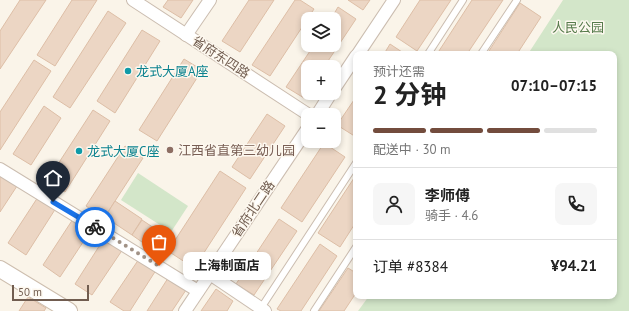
<!DOCTYPE html>
<html lang="zh">
<meta charset="utf-8">
<style>
:root{--surface:#fff;--page:#f6f6f6;--text:#222;--muted:#767676;--line:#e0e0e0;--accent:#734c3d}
body{margin:0;font-family:"PT Sans","Noto Sans SC",sans-serif;background:var(--page);color:var(--text);height:100vh;display:flex;flex-direction:column;font-size:15px;white-space:nowrap}
*{box-sizing:border-box;margin:0}
p{font-size:13px;color:var(--muted)}
.icon{flex:none;width:22px;height:22px;fill:none;stroke:currentColor;stroke-width:2;stroke-linecap:round;stroke-linejoin:round}
.map{position:relative;flex:1;overflow:hidden}
.sheet{position:absolute;left:353px;top:51px;width:264px;height:248px;display:flex;flex-direction:column;background:var(--surface);border-radius:8px;box-shadow:0 2px 6px #0003}
.sheet>*{flex:none}
.buttons{position:absolute;left:301px;top:12px;display:grid;gap:8px}
.buttons a{display:grid;place-items:center;width:40px;height:40px;border-radius:8px;background:var(--surface);box-shadow:0 2px 6px #0003;font-size:20px}
.scale{position:absolute;left:12px;bottom:10px;width:77px;box-sizing:border-box;padding-left:4px;border:2px solid #715d50;border-top:0;font-size:11px;line-height:14px;white-space:nowrap;color:#715d50;-webkit-text-stroke:3px #fdf8ef;paint-order:stroke}
.pin{position:absolute;display:grid;place-items:center;width:34px;height:34px;color:#fff;margin:-41px -17px;border-radius:50% 50% 50% 0;rotate:-45deg;box-shadow:0 0 4px #0007}
.pin .icon{rotate:45deg}
.courier{position:absolute;display:grid;place-items:center;width:40px;height:40px;margin:-20px;border:3px solid #1a73e8;border-radius:50%;background:#fff;color:#222;box-shadow:0 1px 5px #0007}
.bubble{position:absolute;height:28px;border-radius:8px;background:var(--surface);box-shadow:0 2px 6px #0003;font-size:13px;font-weight:700;line-height:28px;text-align:center}
.head em{font-style:normal;font-weight:700}
.head div{display:flex;flex-direction:column-reverse}
.head{display:flex;align-items:center;justify-content:space-between;height:68px;padding:0 20px}
h1{font-size:26px;font-weight:700;line-height:30px}
.bar{display:grid;grid-template-columns:repeat(4,1fr);gap:6px 4px;align-content:center;height:48px;padding:0 20px}
.bar i{height:5px;border-radius:3px;background:var(--line)}
.bar .on{background:var(--accent)}
.bar p{grid-column:span 4}
.line{display:flex;align-items:center;gap:10px;padding:0 20px;border-top:1px solid var(--line)}
.line div{flex:1}
.round{display:grid;place-items:center;flex:none;width:42px;height:42px;border-radius:8px;background:var(--page)}
.map>svg:first-child{display:block}
.green{fill:#d3e6c9}
.building{fill:#ecd6c4;stroke:#ddbea6}
.lines{fill:none;stroke-linecap:round;stroke-linejoin:round}
.lane-casing{stroke:#cbbdb0;stroke-width:8}
.street-casing{stroke:#cbbdb0;stroke-width:14}
.secondary-casing{stroke:#cdbeae;stroke-width:18}
.lane{stroke:#fff;stroke-width:6}
.street{stroke:#fff;stroke-width:12}
.secondary{stroke:#fff;stroke-width:16}
.done{stroke:#a19286;stroke-width:4;stroke-dasharray:0 7.2}
.route{stroke:#1a73e8;stroke-width:5}
.culture-dot{fill:#0f9aa8;stroke:#fdf8ef;stroke-width:1.5}
.education-dot{fill:#8d6e63;stroke:#fdf8ef;stroke-width:1.5}
.labels{text-anchor:middle;dominant-baseline:central;stroke-width:3;stroke-linejoin:round;paint-order:stroke}
.park-label{font-size:13px;fill:#577b4c;stroke:#fdf8ef}
.street-label{font-size:13px;fill:#715d50;stroke:#fdf8ef}
.culture-label{font-size:13px;fill:#0d838f;stroke:#fdf8ef;text-anchor:start}
.education-label{font-size:13px;fill:#785e54;stroke:#fdf8ef;text-anchor:start}
</style>
<div class="map">
<svg width="629" height="311" viewBox="0 0 629 311">
<rect width="100%" height="100%" fill="#faf4e9"/>
<g class="green">
<path d="M563 0H629V311H358L369 296H614V54H528Z"/>
<path d="M138 173 188 206 171 232 121 200Z"/>
</g>
<g class="building">
<path d="M20 0H46L0 69V31Z"/>
<path d="M72 0H97L55 66 37 55Z"/>
<path d="M168 0H193L181 18 163 7Z"/>
<path d="M249 0H274L240 52 222 41Z"/>
<path d="M295 0H300L314 9 270 76 252 65Z"/>
<path d="M348 0H370L363 10Z"/>
<path d="M420 0H451L417 51 396 37Z"/>
<path d="M472 0H503L467 54H437Z"/>
<path d="M520 3 541 17 517 54H487Z"/>
<path d="M338 7 356 19 324 67H308V92L304 98 286 87 314 45H334V19H331Z"/>
<path d="M108 11 126 23 70 108 53 97Z"/>
<path d="M142 30 160 41 115 113 97 101Z"/>
<path d="M390 44 405 54H384Z"/>
<path d="M184 59 202 70 157 141 139 130Z"/>
<path d="M34 60 51 71 0 150V112Z"/>
<path d="M356 97V137L337 125Z"/>
<path d="M44 106 61 118 31 165 13 154Z"/>
<path d="M93 110 110 121 65 192 47 181Z"/>
<path d="M267 114 285 126 250 179 232 167Z"/>
<path d="M324 143 345 157 302 222 281 208Z"/>
<path d="M125 146 143 158 104 218 86 206Z"/>
<path d="M220 171 246 188 194 268 168 251Z"/>
<path d="M0 174 19 183 0 212Z"/>
<path d="M356 175V222L340 247 318 233Z"/>
<path d="M38 197 56 208 26 255 8 243Z"/>
<path d="M115 201 142 219 132 235 105 217Z"/>
<path d="M73 219 91 230 60 277 43 265Z"/>
<path d="M279 219 297 231 254 295 236 284Z"/>
<path d="M142 220 169 238 159 254 132 235Z"/>
<path d="M105 237 123 249 92 295 75 284Z"/>
<path d="M320 244 337 256 301 311H281L277 309Z"/>
<path d="M141 256 158 267 130 311H124L110 302Z"/>
<path d="M348 268 356 273V293L344 311H319Z"/>
<path d="M170 275 188 287 172 311H147Z"/>
<path d="M216 289 233 301 227 311H201Z"/>
<path d="M28 297 46 308 44 311H19Z"/>
</g>
<g class="lines">
<g class="lane-casing">
<g id="lane">
<path d="M428 54 463 0"/>
<path d="M481 54 517 0"/>
<path d="M261 308 356 163"/>
<path d="M314 311 356 247"/>
</g>
</g>
<g class="street-casing">
<g id="street">
<path d="M133 0 309 115"/>
<path d="M186 35 210 0"/>
<path d="M358 54 394 0"/>
<path d="M334 89 356 56"/>
<path d="M317 115 331 93"/>
<path d="M0 169 198 291"/>
<path d="M210 274 265 311"/>
<path d="M185 311 308 128"/>
</g>
</g>
<g class="secondary-casing">
<path id="secondary" d="M0 269 69 311"/>
</g>
<use href="#lane" class="lane"/>
<use href="#street" class="street"/>
<use href="#secondary" class="secondary"/>
</g>
<g class="lines">
<path class="done" d="M95 227 159 266"/>
<path class="route" d="M53 202 95 227"/>
</g>
<g class="culture-dot">
<circle cx="128" cy="71" r="4"/>
<circle cx="79" cy="151" r="4"/>
</g>
<circle class="education-dot" cx="170" cy="150" r="4"/>
<g class="labels">
<g class="park-label">
<text x="578" y="27">人民公园</text>
</g>
<g class="street-label">
<text transform="translate(221 57) rotate(33)">省府东四路</text>
<text transform="translate(253 209) rotate(-56)">省府北二路</text>
</g>
<g class="culture-label">
<text x="136" y="71">龙式大厦A座</text>
<text x="87" y="151">龙式大厦C座</text>
</g>
<g class="education-label">
<text x="178" y="150">江西省直第三幼儿园</text>
</g>
</g>
</svg>
<div class="buttons">
<a><svg class="icon" aria-label="layers" viewBox="0 0 24 24"><path d="M12 4l9 5-9 5-9-5zM3 14l9 5 9-5"/></svg></a>
<a>+</a>
<a>−</a>
</div>
<div class="scale">50 m</div>
<div class="pin" style="left:159px;top:266px;background:#ea580c"><svg class="icon" aria-label="bag" viewBox="0 0 24 24"><path d="M5 8h14l-1 12H6zM9 8a3 3 0 0 1 6 0"/></svg></div>
<div class="pin" style="left:53px;top:202px;background:#1f2937"><svg class="icon" aria-label="home" viewBox="0 0 24 24"><path d="M3 11l9-7 9 7M6 9v11h12V9"/></svg></div>
<div class="courier" style="left:95px;top:227px"><svg class="icon" aria-label="bike" viewBox="0 0 24 24"><circle cx="6" cy="16" r="4"/><circle cx="18" cy="16" r="4"/><path d="M6 16l4-8h5l3 8M10 8l3 8H6M13 5h3"/></svg></div>
<div class="bubble" style="left:183px;top:252px;width:88px">上海制面店</div>
<section class="sheet">
<div class="head"><div><h1>2 分钟</h1><p>预计还需</p></div><em>07:10–07:15</em></div>
<div class="bar"><i class="on"></i><i class="on"></i><i class="on"></i><i></i><p>配送中 · 30 m</p></div>
<div class="line" style="height:72px"><a class="round"><svg class="icon" aria-label="person" viewBox="0 0 24 24"><circle cx="12" cy="8" r="4"/><path d="M4 21q1-7 8-7t8 7"/></svg></a><div><b>李师傅</b><p>骑手 · 4.6</p></div><a class="round"><svg class="icon" aria-label="phone" viewBox="0 0 24 24"><path d="M5 4h4l2 5-3 2q2 4 5 5l2-3 5 2v4C11 20 4 13 5 4z"/></svg></a></div>
<div class="line" style="height:52px"><div>订单 #8384</div><b>¥94.21</b></div>
</section>
</div>
